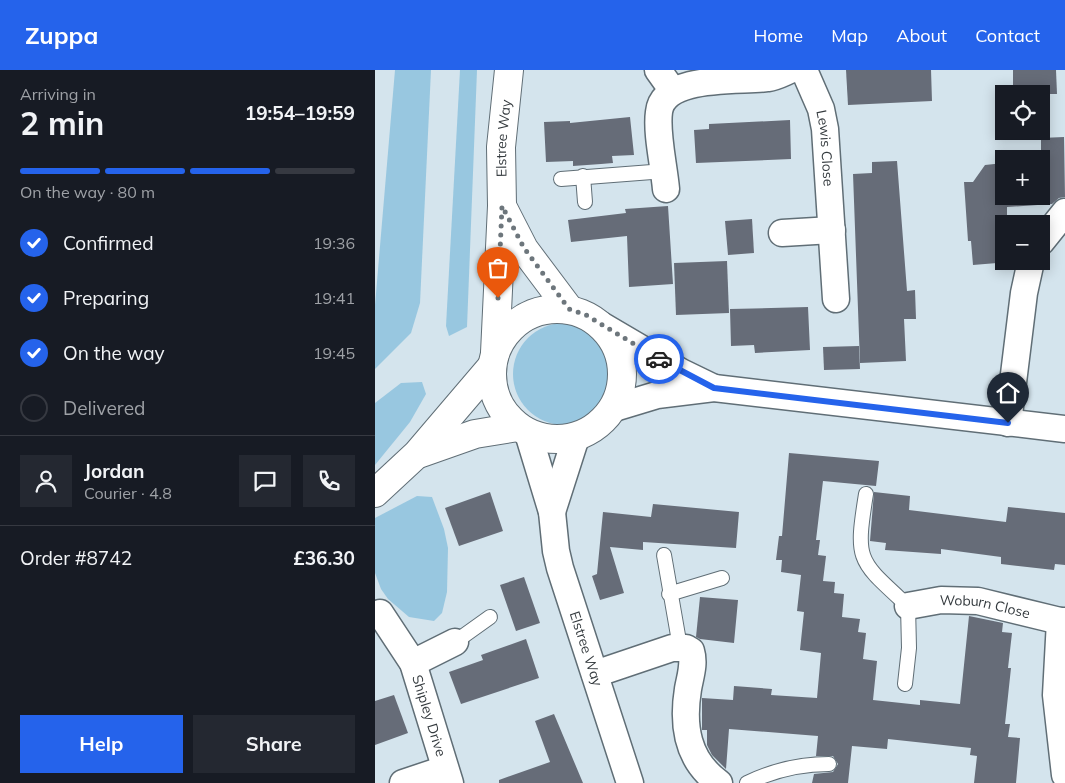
<!DOCTYPE html>
<meta charset="utf-8">
<style>
:root{--surface:#171b24;--page:#242831;--text:#f1f3f6;--muted:#9ea1a6;--line:#363941;--accent:#2563eb}
body{margin:0;font-family:Mulish,sans-serif;background:var(--page);color:var(--text);height:100vh;display:flex;flex-direction:column;font-size:19px;white-space:nowrap}
*{box-sizing:border-box;margin:0}
p{font-size:16px;color:var(--muted)}
.icon{flex:none;width:28px;height:28px;fill:none;stroke:currentColor;stroke-width:2;stroke-linecap:round;stroke-linejoin:round}
.map{position:relative;flex:1;overflow:hidden}
.details{display:flex;flex-direction:column;background:var(--surface);width:375px}
.details>*{flex:none}
.tools{position:absolute;left:620px;top:15px;display:grid;gap:10px}
.tools a{display:grid;place-items:center;width:55px;height:55px;border-radius:0px;background:var(--surface);box-shadow:0 2px 12px #0003;font-size:25px}
.pin{position:absolute;display:grid;place-items:center;width:42px;height:42px;color:#fff;margin:-51px -21px;border-radius:50% 50% 50% 0;rotate:-45deg;box-shadow:0 0 5px #0007}
.pin .icon{rotate:45deg}
.courier{position:absolute;display:grid;place-items:center;width:50px;height:50px;margin:-25px;border:4px solid #2563eb;border-radius:50%;background:#fff;color:#222;box-shadow:0 1px 6px #0007}
.overview em{font-style:normal;font-weight:700}
.overview div{display:flex;flex-direction:column-reverse}
.overview{display:flex;align-items:center;justify-content:space-between;height:85px;padding:0 20px}
h1{font-size:32px;font-weight:700;line-height:38px}
.bar{display:grid;grid-template-columns:repeat(4,1fr);gap:8px 5px;align-content:center;height:60px;padding:0 20px}
.bar i{height:6px;border-radius:4px;background:var(--line)}
.bar .active{background:var(--accent)}
.bar p{grid-column:span 4}
.line{display:flex;align-items:center;gap:12px;padding:0 20px;border-top:1px solid var(--line)}
.line div{flex:1}
.round{display:grid;place-items:center;flex:none;width:52px;height:52px;border-radius:0px;background:var(--page)}
ol{padding:0 20px;list-style:none}
li{display:flex;align-items:center;gap:15px;height:55px}
li p{margin-inline-start:auto}
li .icon{padding:5px;border-radius:50%;background:var(--accent);color:#fff;stroke-width:4}
li:last-child{color:var(--muted)}
li i{width:28px;height:28px;border:2px solid var(--line);border-radius:50%}
.cta{display:flex;gap:10px;margin-top:auto;padding:10px 20px}
.cta a{flex:1;height:58px;border-radius:0px;background:var(--accent);color:#fff;font-size:20px;font-weight:700;line-height:58px;text-align:center}
.cta a+a{background:var(--page);color:var(--text)}
header{display:flex;align-items:center;gap:30px;box-sizing:border-box;height:70px;padding:0 25px;background:var(--accent);color:#fff}
header strong{font-size:24px}
nav{display:flex;gap:28px;margin-inline-start:auto;font-size:18px}
main{display:flex;flex:1;min-height:0}
.map>svg:first-child{display:block}
.green{fill:#98c7e0}
.building{fill:#666c78}
.lines{fill:none;stroke-linecap:round;stroke-linejoin:round}
.service-casing{stroke:#606e76;stroke-width:16}
.minor-casing{stroke:#606e76;stroke-width:29}
.secondary-casing{stroke:#606e76;stroke-width:30}
.service{stroke:#fff;stroke-width:14}
.minor{stroke:#fff;stroke-width:26}
.secondary{stroke:#fff;stroke-width:28}
.done{stroke:#6d767c;stroke-width:5;stroke-dasharray:0 9}
.route{stroke:#2563eb;stroke-width:6}
.labels{text-anchor:middle;dominant-baseline:central;stroke-width:5;stroke-linejoin:round;paint-order:stroke}
.street-label{font-size:14px;fill:#353b3f;stroke:#e1f1fa}
</style>
<header>
<strong>Zuppa</strong>
<nav><a>Home</a><a>Map</a><a>About</a><a>Contact</a></nav>
</header>
<main>
<section class="details">
<div class="overview"><div><h1>2 min</h1><p>Arriving in</p></div><em>19:54–19:59</em></div>
<div class="bar"><i class="active"></i><i class="active"></i><i class="active"></i><i></i><p>On the way · 80 m</p></div>
<ol>
<li><svg class="icon" aria-label="check" viewBox="0 0 24 24"><path d="M5 12l5 5 9-10"/></svg>Confirmed<p>19:36</p></li>
<li><svg class="icon" aria-label="check" viewBox="0 0 24 24"><path d="M5 12l5 5 9-10"/></svg>Preparing<p>19:41</p></li>
<li><svg class="icon" aria-label="check" viewBox="0 0 24 24"><path d="M5 12l5 5 9-10"/></svg>On the way<p>19:45</p></li>
<li><i></i>Delivered</li>
</ol>
<div class="line" style="height:90px"><a class="round"><svg class="icon" aria-label="person" viewBox="0 0 24 24"><circle cx="12" cy="8" r="4"/><path d="M4 21q1-7 8-7t8 7"/></svg></a><div><b>Jordan</b><p>Courier · 4.8</p></div><a class="round"><svg class="icon" aria-label="chat" viewBox="0 0 24 24"><path d="M4 5h16v11H9l-5 4z"/></svg></a><a class="round"><svg class="icon" aria-label="phone" viewBox="0 0 24 24"><path d="M5 4h4l2 5-3 2q2 4 5 5l2-3 5 2v4C11 20 4 13 5 4z"/></svg></a></div>
<div class="line" style="height:65px"><div>Order #8742</div><b>£36.30</b></div>
<div class="cta"><a>Help</a><a>Share</a></div>
</section>
<div class="map">
<svg width="690" height="713" viewBox="0 0 690 713">
<rect width="100%" height="100%" fill="#d4e4ed"/>
<g class="green">
<path d="M20 0H56L45 233 36 263 0 299V235Z"/>
<path d="M85 0H102L92 257 74 266 71 256Z"/>
<circle cx="189" cy="304" r="51"/>
<path d="M47 312 51 324 35 352 0 395V333L26 313Z"/>
<path d="M42 426 57 427 69 459 73 478 72 522 67 543 59 551 34 547 13 529 6 519 0 503V448Z"/>
</g>
<g class="building">
<path d="M471 0H556L557 31 473 35Z"/>
<path d="M638 0H681L682 24H638Z"/>
<path d="M255 47 259 85 237 86 238 93 226 94 198 96V91L171 92 169 52 195 51V53Z"/>
<path d="M415 50 416 89 321 93 319 60 334 59V54Z"/>
<path d="M689 67 690 127 684 128 677 134 632 137V148H620L622 193 598 195 596 171H593L589 112H598L610 95 629 93V126H666V89H638L637 82 666 80V68Z"/>
<path d="M522 91 532 221 540 220 541 249H529L531 291 485 293 478 104 497 103V92Z"/>
<path d="M293 136 298 214 254 217 252 166 196 172 193 150 251 143 250 139Z"/>
<path d="M377 149 379 183 353 185 350 151Z"/>
<path d="M352 191 354 243 301 245 299 193Z"/>
<path d="M433 237 435 280 380 283 379 275 356 276 355 239Z"/>
<path d="M484 276 485 299 449 300 448 277Z"/>
<path d="M414 383 504 391 501 416 448 411 441 470H445L443 485 451 486 448 511 460 512 459 523 469 524 467 547 485 549 483 562 491 563 488 589 502 591 498 630 545 635V630L585 634 594 546 628 553 627 562 637 563 633 598H636L630 654H635L633 667 645 668 641 713H599L602 686 595 685 596 678 513 669 512 679 477 676 473 713H437L439 704 458 702 463 694 458 686H441L443 666 354 659 351 699 337 685 332 675V660H327V628L358 630 359 616 397 619 396 625 442 628 446 583 425 580 429 542 422 541 426 505 406 502 407 490H401L404 466H407Z"/>
<path d="M115 422 128 461 84 476 70 438Z"/>
<path d="M499 422 535 426 534 440 631 452 633 437 690 443V495L680 494 679 500 626 494V487L566 479V484L510 480 511 473 495 471Z"/>
<path d="M278 434 364 442 361 478 268 472V480L235 477 249 523 225 530 217 506 222 504 228 442 276 447Z"/>
<path d="M149 507 165 553 141 561 125 515Z"/>
<path d="M325 527 363 530 359 573 325 569 321 567Z"/>
<path d="M151 569 164 608 86 634 74 602 108 590 106 585Z"/>
<path d="M19 625 33 663 0 675V631Z"/>
<path d="M179 644 208 713H124V710L175 692 160 651Z"/>
</g>
<g class="lines">
<g class="service-casing">
<g id="service">
<path d="M208 106 210 132"/>
<path d="M186 109 290 101"/>
<path d="M491 424C480 492 483 490 533 536L534 578 530 614"/>
<path d="M289 485 305 577"/>
<path d="M294 524 347 508"/>
<path d="M80 572 115 547"/>
<path d="M372 713C397 701 426 694 454 694"/>
</g>
</g>
<g class="minor-casing">
<g id="minor">
<path d="M283 0 298 21"/>
<path id="s1" d="M429 0 446 39 450 59 461 229"/>
<path d="M291 119C289 96 281 63 284 42 288 4 366 12 393 8 401 7 408 3 415 0"/>
<path d="M407 163 457 160"/>
<path d="M666 172 690 142"/>
<path d="M226 255 306 302 339 318"/>
<path d="M239 338 282 325 339 318 690 359"/>
<path d="M633 353 649 223 656 191"/>
<path id="s2" d="M153 363 177 442 181 481 185 498 255 713"/>
<path d="M177 442 201 367"/>
<path id="s3" d="M533 536 566 530 603 531 685 551"/>
<path id="s4" d="M5 543 38 593 75 713"/>
<path d="M690 551H685L681 625 690 705"/>
<path d="M38 593 80 572"/>
<path d="M220 604 297 578H311L316 581C320 594 315 607 313 619 307 656 312 690 344 713"/>
<path d="M28 713 70 699"/>
</g>
</g>
<g class="secondary-casing">
<g id="secondary">
<path d="M127 136 149 179 194 239"/>
<circle cx="182" cy="304" r="65"/>
<path id="s5" d="M120 283 127 136 126 77 134 0"/>
<path d="M46 383 100 364 143 357"/>
<path d="M0 423 42 384 117 296"/>
</g>
</g>
<use href="#service" class="service"/>
<use href="#minor" class="minor"/>
<use href="#secondary" class="secondary"/>
</g>
<g class="lines">
<path class="done" d="M123 228 127 136 149 178 194 239 211 245 284 289"/>
<path class="route" d="M284 289 339 318 633 353"/>
</g>
<g class="labels">
<g class="street-label">
<text stroke="none"><textPath href="#s5" startOffset="215">Elstree Way</textPath></text>
<text stroke="none"><textPath href="#s1" startOffset="82">Lewis Close</textPath></text>
<text stroke="none"><textPath href="#s3" startOffset="78">Woburn Close</textPath></text>
<text stroke="none"><textPath href="#s2" startOffset="224">Elstree Way</textPath></text>
<text stroke="none"><textPath href="#s4" startOffset="115">Shipley Drive</textPath></text>
</g>
</g>
</svg>
<div class="tools">
<a><svg class="icon" aria-label="locate" viewBox="0 0 24 24"><circle cx="12" cy="12" r="6"/><path d="M12 2v4M12 18v4M2 12h4M18 12h4"/></svg></a>
<a>+</a>
<a>−</a>
</div>
<div class="pin" style="left:123px;top:228px;background:#ea580c"><svg class="icon" aria-label="bag" viewBox="0 0 24 24"><path d="M5 8h14l-1 12H6zM9 8a3 3 0 0 1 6 0"/></svg></div>
<div class="pin" style="left:633px;top:353px;background:#1f2937"><svg class="icon" aria-label="home" viewBox="0 0 24 24"><path d="M3 11l9-7 9 7M6 9v11h12V9"/></svg></div>
<div class="courier" style="left:284px;top:289px"><svg class="icon" aria-label="car" viewBox="0 0 24 24"><path d="M5 17H2v-5l4-1 3-4h7l3 4 3 1v5h-3M9 17h6M6 11h13"/><circle cx="7" cy="17" r="2"/><circle cx="17" cy="17" r="2"/></svg></div>
</div>
</main>
